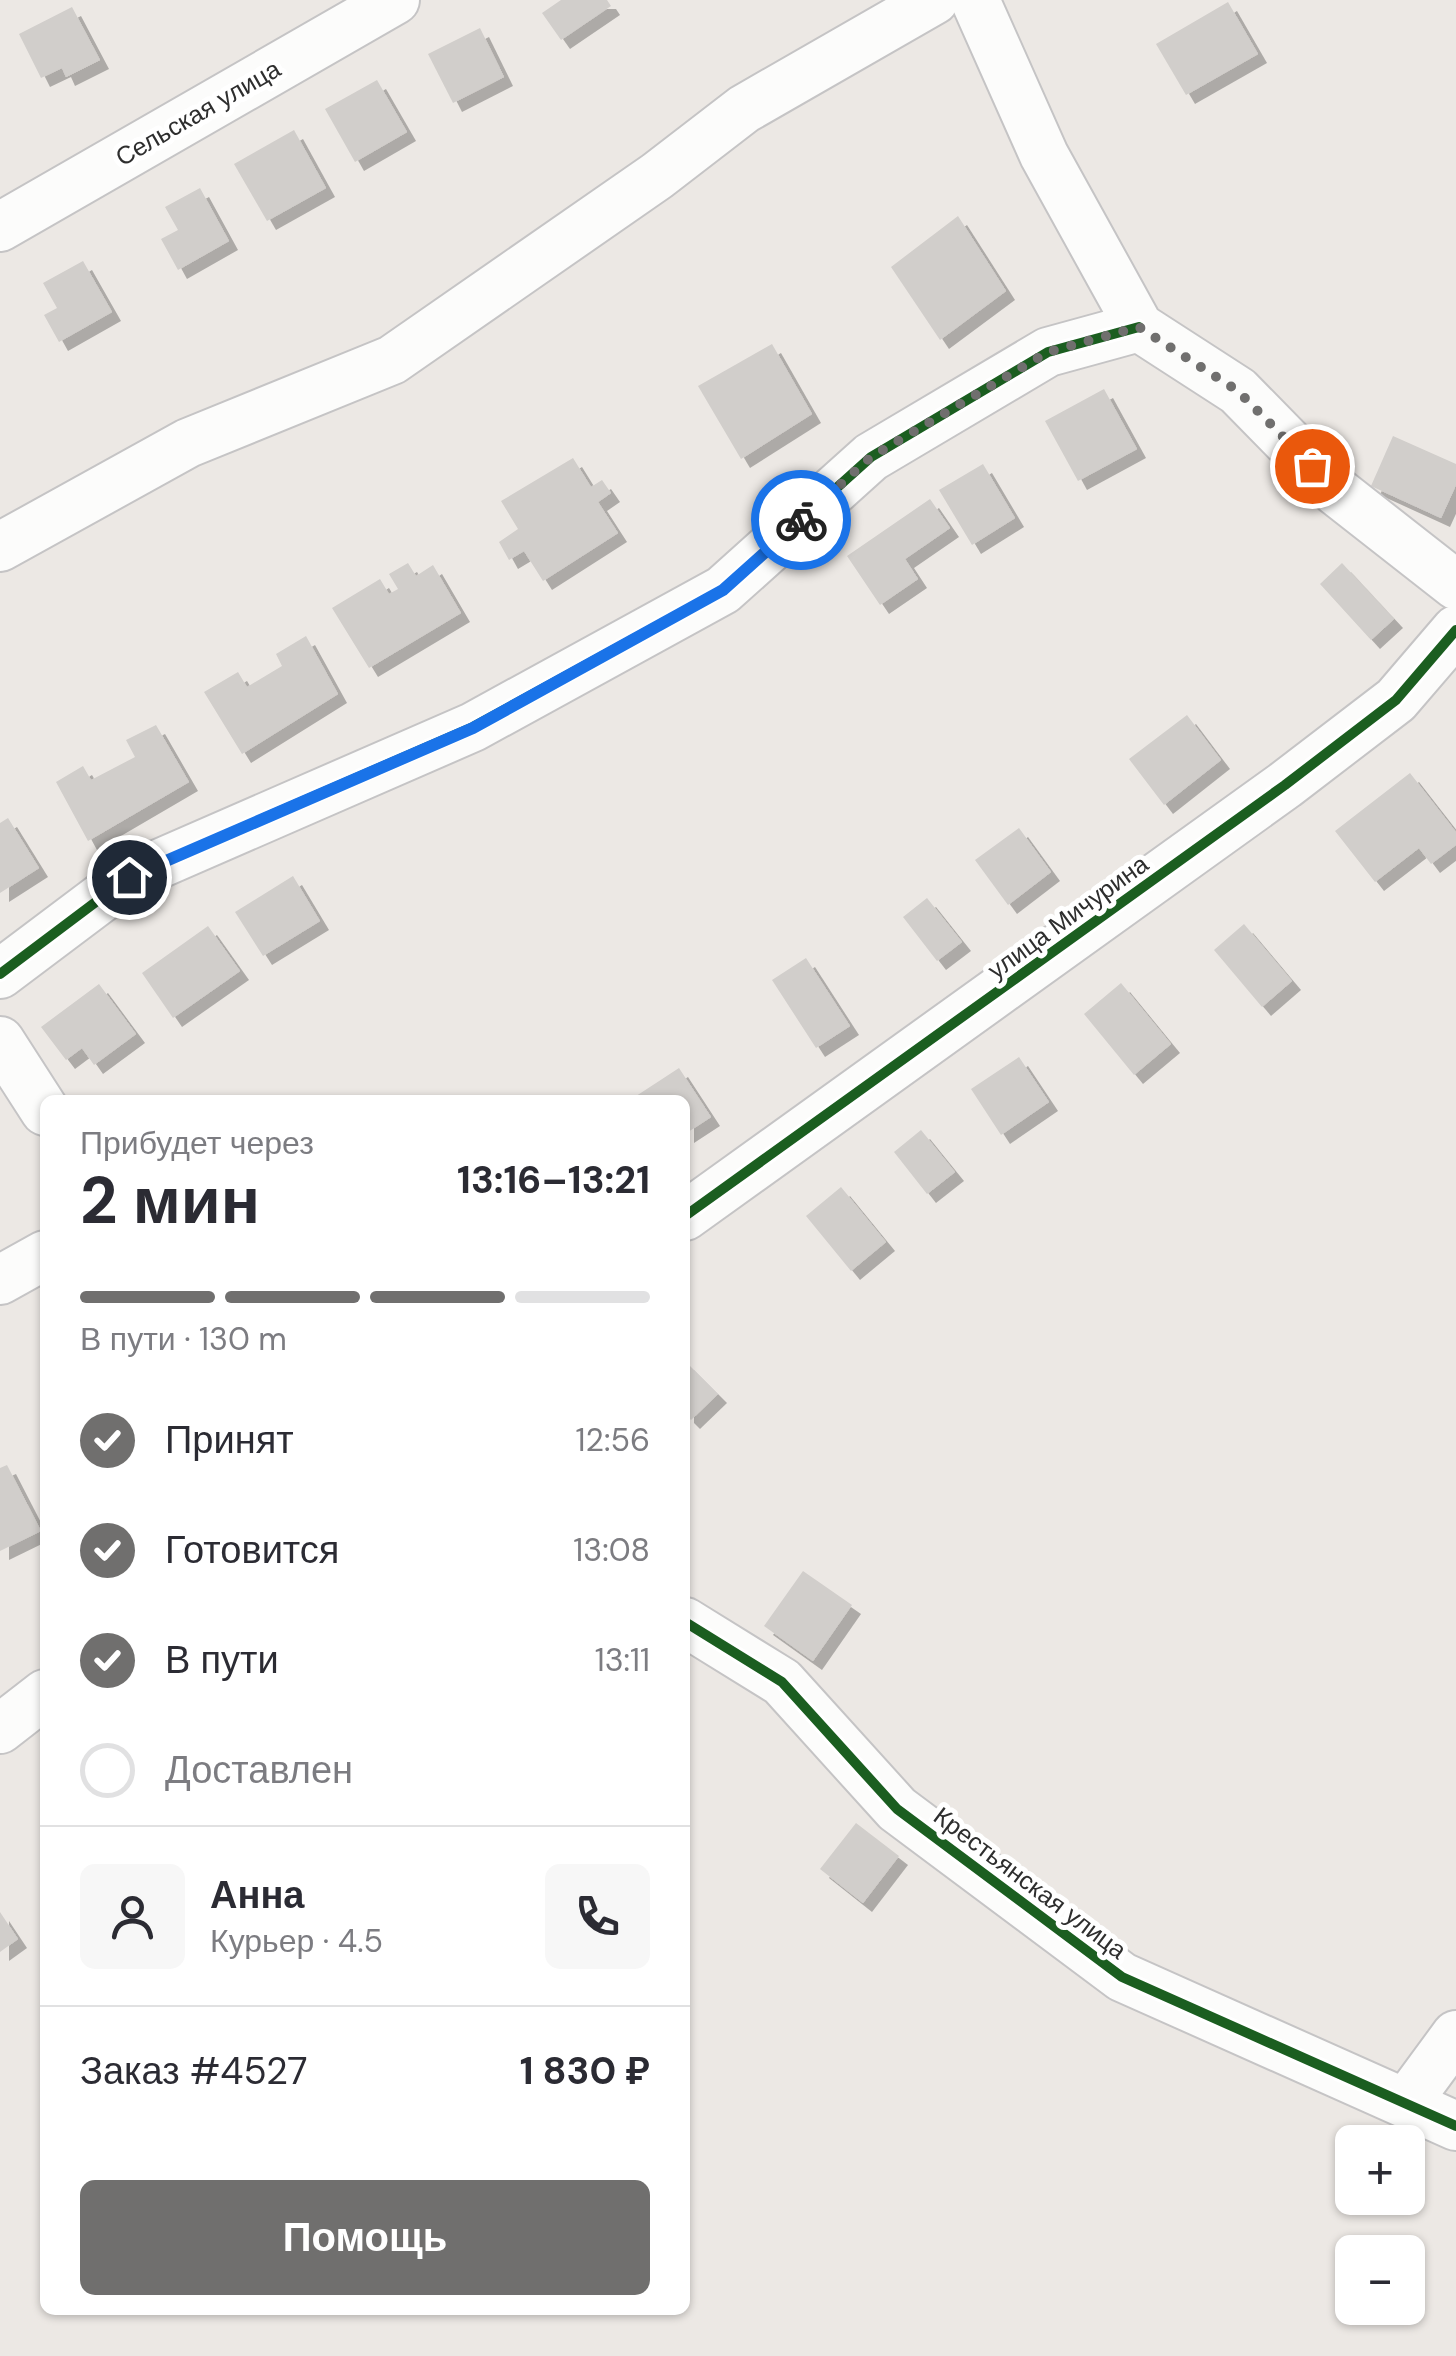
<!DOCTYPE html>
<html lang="ru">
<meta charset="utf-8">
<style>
:root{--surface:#fff;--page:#f7f7f7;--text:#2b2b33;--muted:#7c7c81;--line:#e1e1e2;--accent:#706f6e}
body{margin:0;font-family:"DM Sans",sans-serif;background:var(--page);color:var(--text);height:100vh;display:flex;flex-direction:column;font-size:38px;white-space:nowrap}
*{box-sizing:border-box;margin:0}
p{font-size:32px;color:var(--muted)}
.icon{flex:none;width:55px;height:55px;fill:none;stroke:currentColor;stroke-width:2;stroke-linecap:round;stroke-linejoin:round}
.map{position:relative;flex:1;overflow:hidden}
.panel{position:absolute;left:40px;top:1095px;width:650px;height:1220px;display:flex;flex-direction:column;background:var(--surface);border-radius:15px;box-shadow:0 2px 8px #0004}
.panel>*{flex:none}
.fabs{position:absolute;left:1335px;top:2125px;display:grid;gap:20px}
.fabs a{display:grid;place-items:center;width:90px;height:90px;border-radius:15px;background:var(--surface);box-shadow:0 2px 8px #0004;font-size:50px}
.pin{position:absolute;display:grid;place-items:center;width:85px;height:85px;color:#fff;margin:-42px;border:5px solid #fff;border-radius:50%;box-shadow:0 2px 10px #0007}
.courier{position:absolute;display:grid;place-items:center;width:100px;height:100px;margin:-50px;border:8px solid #1a73e8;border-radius:50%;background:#fff;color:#222;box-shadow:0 2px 12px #0007}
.head em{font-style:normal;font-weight:700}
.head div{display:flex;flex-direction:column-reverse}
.head{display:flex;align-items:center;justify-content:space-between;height:170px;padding:0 40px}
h1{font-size:65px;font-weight:700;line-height:75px}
.bar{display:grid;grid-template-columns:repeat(4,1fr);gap:15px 10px;align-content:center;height:120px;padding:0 40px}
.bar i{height:12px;border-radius:8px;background:var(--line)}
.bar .active{background:var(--accent)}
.bar p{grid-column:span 4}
.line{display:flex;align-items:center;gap:25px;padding:0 40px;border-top:2px solid var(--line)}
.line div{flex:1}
.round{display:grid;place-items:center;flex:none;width:105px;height:105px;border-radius:15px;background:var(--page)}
ol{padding:0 40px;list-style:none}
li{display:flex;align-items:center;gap:30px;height:110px}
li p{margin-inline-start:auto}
li .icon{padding:10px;border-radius:50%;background:var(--accent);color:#fff;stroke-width:4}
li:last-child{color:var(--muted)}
li i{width:55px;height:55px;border:5px solid var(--line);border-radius:50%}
.action{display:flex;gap:20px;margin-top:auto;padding:20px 40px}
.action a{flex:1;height:115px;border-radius:15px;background:var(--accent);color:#fff;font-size:40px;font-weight:700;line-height:115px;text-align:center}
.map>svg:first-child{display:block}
.building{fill:#d1cecb;filter:url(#shadow)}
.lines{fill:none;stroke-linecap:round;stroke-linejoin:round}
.minor-casing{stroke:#c5c4c5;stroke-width:52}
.minor{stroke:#fcfcfb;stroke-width:48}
.cycleway-casing{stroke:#fff;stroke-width:16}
.cycleway{stroke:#1b5e20;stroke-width:10}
.done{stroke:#706f6e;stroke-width:10;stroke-dasharray:0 18}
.route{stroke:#1a73e8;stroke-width:12}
.labels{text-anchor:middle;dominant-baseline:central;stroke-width:10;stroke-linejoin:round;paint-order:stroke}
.street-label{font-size:25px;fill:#2e2e2e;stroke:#fff}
</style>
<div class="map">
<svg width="1456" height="2356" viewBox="0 0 1456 2356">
<defs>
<filter id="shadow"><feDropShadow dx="9" dy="9" stdDeviation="0" flood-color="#0004"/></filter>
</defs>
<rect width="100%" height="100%" fill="#ece8e4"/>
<g class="building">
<path d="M561 0H607L611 6 561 40 542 13Z"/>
<path d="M1228 2 1258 54 1186 95 1156 44Z"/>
<path d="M72 7 100 60 66 77 62 68 41 78 19 34Z"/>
<path d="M480 28 504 77 453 103 428 54Z"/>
<path d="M377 80 407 132 355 162 325 109Z"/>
<path d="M294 130 326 188 267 221 234 164Z"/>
<path d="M200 188 229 241 178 270 161 239 178 230 165 207Z"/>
<path d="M958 216 1006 291 940 340 891 267Z"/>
<path d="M83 261 112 312 59 342 44 315 57 308 43 283Z"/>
<path d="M772 344 812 414 741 459 698 386Z"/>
<path d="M1104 389 1137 449 1078 481 1045 421Z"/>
<path d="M1393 436 1456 464V485L1441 518 1371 486Z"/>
<path d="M573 458 591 487 602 480 611 493 598 502 618 533 543 581 524 551 509 560 499 542 518 529 501 501Z"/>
<path d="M983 464 1015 518 972 545 939 490Z"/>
<path d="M930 499 950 528 905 559 918 579 880 605 847 556Z"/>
<path d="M408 563 416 576 433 565 461 613 369 668 332 608 380 579 389 594 398 589 389 574Z"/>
<path d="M1342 563 1394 619 1371 640 1320 584Z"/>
<path d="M306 636 338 694 242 754 204 692 238 672 247 687 282 666 276 654Z"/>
<path d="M1187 715 1221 760 1164 805 1129 759Z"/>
<path d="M156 725 189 782 88 841 56 782 83 766 91 780 135 757 126 740Z"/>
<path d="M1410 773 1456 832V845L1431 864 1419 848 1375 882 1335 831Z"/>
<path d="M8 818 39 868 0 893V823Z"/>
<path d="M1019 828 1051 872 1008 905 975 860Z"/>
<path d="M293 876 320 921 263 956 235 912Z"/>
<path d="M927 898 962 942 937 961 903 917Z"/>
<path d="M1244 924 1292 981 1262 1007 1214 950Z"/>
<path d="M208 926 240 971 173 1018 142 973Z"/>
<path d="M806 958 850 1026 816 1048 772 980Z"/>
<path d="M1121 983 1171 1044 1134 1075 1084 1014Z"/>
<path d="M99 984 136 1034 94 1065 82 1048 66 1060 41 1027Z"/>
<path d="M1019 1057 1049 1102 1001 1135 971 1089Z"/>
<path d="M679 1068 711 1117 685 1134V1100H630Z"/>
<path d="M921 1130 955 1172 927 1194 894 1152Z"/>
<path d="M841 1187 886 1242 851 1271 806 1216Z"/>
<path d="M685 1361 718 1394 691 1420 685 1414Z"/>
<path d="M7 1465 41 1531 0 1551V1468Z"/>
<path d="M803 1571 852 1605 813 1661 764 1626Z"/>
<path d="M856 1823 899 1856 863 1903 820 1869Z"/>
<path d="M0 1912 18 1939 0 1952Z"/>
</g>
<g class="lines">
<g class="minor-casing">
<g id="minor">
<path d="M975 0 1044 155 1139 327 1238 391 1336 491 1456 585"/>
<path d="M0 227 395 0"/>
<path d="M0 547 188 443 392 360 657 176 744 109 934 0"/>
<path d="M0 974 129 877 473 727 723 590 871 457 1048 352 1139 327"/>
<path d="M0 1041 45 1111"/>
<path d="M685 1216 1285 785 1396 700 1456 630"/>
<path d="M0 1280 45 1255"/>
<path d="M685 1622 782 1682 897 1809 1122 1977 1456 2126"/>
<path d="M0 1729 45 1694"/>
<path d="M1406 2103 1456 2035"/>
</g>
</g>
<use href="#minor" class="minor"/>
<g class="cycleway-casing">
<g id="cycleway">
<path d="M0 974 129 877 473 727 723 590 871 457 1048 352 1139 327"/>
<path d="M685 1216 1285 785 1396 700 1456 630"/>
<path d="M685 1622 782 1682 897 1809 1122 1977 1456 2126"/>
</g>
</g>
<use href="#cycleway" class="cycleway"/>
</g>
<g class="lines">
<path class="done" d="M801 520 871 457 1048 352 1139 327 1238 391 1312 466"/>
<path class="route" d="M129 877 473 728 723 590 801 520"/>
</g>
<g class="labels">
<g class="street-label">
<text transform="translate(198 113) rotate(-30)">Сельская улица</text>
<text transform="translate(1068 917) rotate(-36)">улица Мичурина</text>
<text transform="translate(1030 1883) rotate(37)">Крестьянская улица</text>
</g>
</g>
</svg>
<div class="fabs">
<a>+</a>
<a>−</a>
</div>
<div class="pin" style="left:1312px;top:466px;background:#ea580c"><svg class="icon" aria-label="bag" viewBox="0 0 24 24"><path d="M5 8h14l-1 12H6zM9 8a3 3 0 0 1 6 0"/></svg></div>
<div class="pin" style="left:129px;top:877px;background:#1f2937"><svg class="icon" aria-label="home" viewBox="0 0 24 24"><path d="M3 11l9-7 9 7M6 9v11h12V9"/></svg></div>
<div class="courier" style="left:801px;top:520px"><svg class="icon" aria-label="bike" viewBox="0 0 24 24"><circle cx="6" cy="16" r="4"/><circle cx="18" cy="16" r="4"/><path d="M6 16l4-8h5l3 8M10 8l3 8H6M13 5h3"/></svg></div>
<section class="panel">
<div class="head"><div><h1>2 мин</h1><p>Прибудет через</p></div><em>13:16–13:21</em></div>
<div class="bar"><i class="active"></i><i class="active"></i><i class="active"></i><i></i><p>В пути · 130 m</p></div>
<ol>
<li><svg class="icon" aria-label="check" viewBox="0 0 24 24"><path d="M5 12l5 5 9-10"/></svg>Принят<p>12:56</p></li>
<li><svg class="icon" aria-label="check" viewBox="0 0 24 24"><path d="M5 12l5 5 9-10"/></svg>Готовится<p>13:08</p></li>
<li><svg class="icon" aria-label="check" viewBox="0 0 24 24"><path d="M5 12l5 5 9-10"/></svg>В пути<p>13:11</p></li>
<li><i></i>Доставлен</li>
</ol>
<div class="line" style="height:180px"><a class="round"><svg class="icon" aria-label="person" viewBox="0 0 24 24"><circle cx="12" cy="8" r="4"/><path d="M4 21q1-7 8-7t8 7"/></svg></a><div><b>Анна</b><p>Курьер · 4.5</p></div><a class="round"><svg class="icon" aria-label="phone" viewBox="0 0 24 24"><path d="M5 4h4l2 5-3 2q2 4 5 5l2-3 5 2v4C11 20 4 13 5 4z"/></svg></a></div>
<div class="line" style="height:130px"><div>Заказ #4527</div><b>1 830 ₽</b></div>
<div class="action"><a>Помощь</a></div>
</section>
</div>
